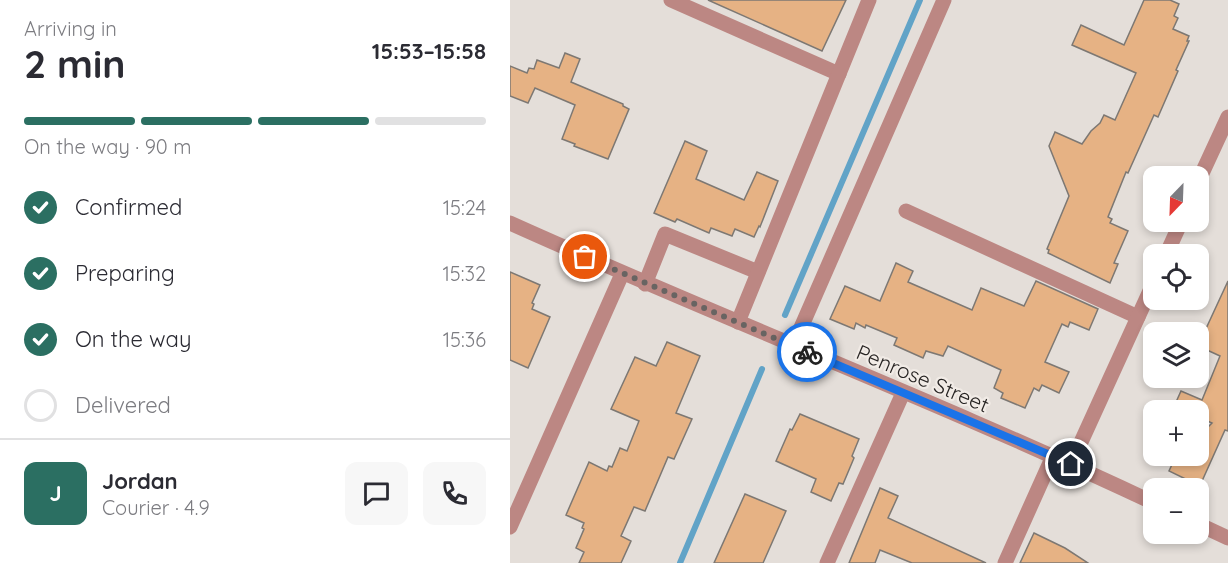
<!DOCTYPE html>
<meta charset="utf-8">
<style>
:root{--surface:#fff;--page:#f7f7f7;--text:#2b2b33;--muted:#7c7c81;--line:#e1e1e2;--accent:#2b6f62}
body{margin:0;font-family:Quicksand,sans-serif;background:var(--page);color:var(--text);height:100vh;display:flex;flex-direction:column;font-size:22px;white-space:nowrap}
*{box-sizing:border-box;margin:0}
p{font-size:20px;color:var(--muted)}
.icon{flex:none;width:33px;height:33px;fill:none;stroke:currentColor;stroke-width:2;stroke-linecap:round;stroke-linejoin:round}
.map{position:relative;flex:1;overflow:hidden}
.sheet{display:flex;flex-direction:column;background:var(--surface);width:510px}
.sheet>*{flex:none}
.needle{width:39px;rotate:203deg}
.fabs{position:absolute;left:633px;top:166px;display:grid;gap:12px}
.fabs a{display:grid;place-items:center;width:66px;height:66px;border-radius:12px;background:var(--surface);box-shadow:0 3px 9px #0003;font-size:30px}
.pin{position:absolute;display:grid;place-items:center;width:51px;height:51px;color:#fff;margin:-26px;border:3px solid #fff;border-radius:50%;box-shadow:0 2px 6px #0007}
.courier{position:absolute;display:grid;place-items:center;width:60px;height:60px;margin:-30px;border:4px solid #1a73e8;border-radius:50%;background:#fff;color:#222;box-shadow:0 2px 8px #0007}
.headline em{font-style:normal;font-weight:700}
.headline div{display:flex;flex-direction:column-reverse}
.headline{display:flex;align-items:center;justify-content:space-between;height:102px;padding:0 24px}
h1{font-size:39px;font-weight:700;line-height:45px}
.bar{display:grid;grid-template-columns:repeat(4,1fr);gap:9px 6px;align-content:center;height:72px;padding:0 24px}
.bar i{height:8px;border-radius:4px;background:var(--line)}
.bar .active{background:var(--accent)}
.bar p{grid-column:span 4}
.line{display:flex;align-items:center;gap:15px;padding:0 24px;border-top:2px solid var(--line)}
.line div{flex:1}
.round{display:grid;place-items:center;flex:none;width:63px;height:63px;border-radius:12px;background:var(--page)}
ol{padding:0 24px;list-style:none}
li{display:flex;align-items:center;gap:18px;height:66px}
li p{margin-inline-start:auto}
li .icon{padding:6px;border-radius:50%;background:var(--accent);color:#fff;stroke-width:4}
li:last-child{color:var(--muted)}
li i{width:33px;height:33px;border:3px solid var(--line);border-radius:50%}
main{display:flex;flex:1;min-height:0}
.map>svg:first-child{display:block}
.lines{fill:none;stroke-linecap:round;stroke-linejoin:round}
.stream{stroke:#61a3c7;stroke-width:6}
.building{fill:#e6b284;stroke:#7d7873;stroke-width:1.5}
.minor{stroke:#bc8783;stroke-width:15}
.done{stroke:#686462;stroke-width:6;stroke-dasharray:0 10.8}
.route{stroke:#1a73e8;stroke-width:8}
.labels{text-anchor:middle;dominant-baseline:central;stroke-width:4.5;stroke-linejoin:round;paint-order:stroke}
.street-label{font-size:21px;fill:#262322;stroke:#f1ebe6}
</style>
<main>
<section class="sheet">
<div class="headline"><div><h1>2 min</h1><p>Arriving in</p></div><em>15:53–15:58</em></div>
<div class="bar"><i class="active"></i><i class="active"></i><i class="active"></i><i></i><p>On the way · 90 m</p></div>
<ol>
<li><svg class="icon" aria-label="check" viewBox="0 0 24 24"><path d="M5 12l5 5 9-10"/></svg>Confirmed<p>15:24</p></li>
<li><svg class="icon" aria-label="check" viewBox="0 0 24 24"><path d="M5 12l5 5 9-10"/></svg>Preparing<p>15:32</p></li>
<li><svg class="icon" aria-label="check" viewBox="0 0 24 24"><path d="M5 12l5 5 9-10"/></svg>On the way<p>15:36</p></li>
<li><i></i>Delivered</li>
</ol>
<div class="line" style="height:108px"><b class="round" style="background:var(--accent);color:#fff">J</b><div><b>Jordan</b><p>Courier · 4.9</p></div><a class="round"><svg class="icon" aria-label="chat" viewBox="0 0 24 24"><path d="M4 5h16v11H9l-5 4z"/></svg></a><a class="round"><svg class="icon" aria-label="phone" viewBox="0 0 24 24"><path d="M5 4h4l2 5-3 2q2 4 5 5l2-3 5 2v4C11 20 4 13 5 4z"/></svg></a></div>
</section>
<div class="map">
<svg width="718" height="563" viewBox="0 0 718 563">
<rect width="100%" height="100%" fill="#e4ded9"/>
<g class="lines">
<g class="stream">
<path d="M275 315 410 0"/>
<path d="M170 563 252 369"/>
</g>
</g>
<g class="building">
<path d="M198 0H336L312 51Z"/>
<path d="M634 0H660L669 4 664 16 668 18 663 29 679 36 677 41H679L666 70 668 71 648 117 644 115 618 173 616 172 598 217 602 219 600 223 618 231 604 263 608 264 600 283 538 253 539 250 537 249 559 196 539 146 545 132 572 144 581 131 590 123 594 115 605 120 626 73 562 45 571 25 614 45Z"/>
<path d="M55 53 70 59 61 82 113 104V106L119 109 98 159 64 146 65 144 52 139 65 105 25 88 18 103 0 96V66L17 73 19 68 24 69 27 60 49 68Z"/>
<path d="M175 141 197 151 186 179 234 200 247 172 268 181 250 227 249 226 244 237 225 229 222 236 201 228 199 233 167 219 165 222 144 213Z"/>
<path d="M386 263 403 271 398 282 462 310 471 288 514 306 526 281 588 309 579 330 560 322 558 327 552 324 535 362 559 372 549 393 532 385 529 391 524 388 515 408 491 398 493 393 484 388 491 370 438 346 433 356 416 351 413 358 384 345 387 338 356 325 355 328 346 323 344 329 320 319 335 286 370 301Z"/>
<path d="M0 272 30 285 22 303 24 304 22 309 40 317 18 368 0 360Z"/>
<path d="M718 281V431L715 430 688 490V485L659 471 666 456H688V437L702 423 688 417V411H662L671 391 692 400 710 356 688 346Z"/>
<path d="M157 342 190 356 166 413 182 419 164 459 158 457 135 511 124 507 111 536 121 541 111 563H69L74 552 66 548 74 529 72 528 74 523 56 515 79 462 97 471 99 466 102 467 110 448 117 451 129 421 101 409 125 357 146 366Z"/>
<path d="M290 414 349 439 342 456 344 458 333 484 329 483 321 501 301 492 306 479 266 461 280 429 282 430Z"/>
<path d="M370 488 388 496 378 518 476 563H402L370 550 365 563H339Z"/>
<path d="M235 494 276 511 253 563H204Z"/>
<path d="M524 533 555 548 578 563H510Z"/>
</g>
<g class="lines">
<g class="minor">
<path d="M161 0 329 74"/>
<path d="M688 182 718 117"/>
<path d="M396 211 628 317"/>
<path d="M0 223C213 319 432 403 644 503"/>
<path d="M656 255 671 222"/>
<path d="M135 284 155 234 248 272"/>
<path d="M228 322 359 0"/>
<path d="M283 346 434 0"/>
<path d="M561 464 644 282"/>
<path d="M688 524 718 538"/>
<path d="M0 527 112 274"/>
<path d="M317 563 393 393"/>
<path d="M495 563 543 456"/>
</g>
</g>
<g class="lines">
<path class="done" d="M75 257 297 352"/>
<path class="route" d="M297 352 561 464"/>
</g>
<g class="labels">
<g class="street-label">
<text transform="translate(413 378) rotate(23)">Penrose Street</text>
</g>
</g>
</svg>
<div class="fabs">
<a><svg class="needle" viewBox="-14 -14 28 28"><path d="M0-13l5 13h-10z" fill="#e53935"/><path d="M0 13l5-13h-10z" fill="#7c7c81"/></svg></a>
<a><svg class="icon" aria-label="locate" viewBox="0 0 24 24"><circle cx="12" cy="12" r="6"/><path d="M12 2v4M12 18v4M2 12h4M18 12h4"/></svg></a>
<a><svg class="icon" aria-label="layers" viewBox="0 0 24 24"><path d="M12 4l9 5-9 5-9-5zM3 14l9 5 9-5"/></svg></a>
<a>+</a>
<a>−</a>
</div>
<div class="pin" style="left:75px;top:257px;background:#ea580c"><svg class="icon" aria-label="bag" viewBox="0 0 24 24"><path d="M5 8h14l-1 12H6zM9 8a3 3 0 0 1 6 0"/></svg></div>
<div class="pin" style="left:561px;top:464px;background:#1f2937"><svg class="icon" aria-label="home" viewBox="0 0 24 24"><path d="M3 11l9-7 9 7M6 9v11h12V9"/></svg></div>
<div class="courier" style="left:297px;top:352px"><svg class="icon" aria-label="bike" viewBox="0 0 24 24"><circle cx="6" cy="16" r="4"/><circle cx="18" cy="16" r="4"/><path d="M6 16l4-8h5l3 8M10 8l3 8H6M13 5h3"/></svg></div>
</div>
</main>
